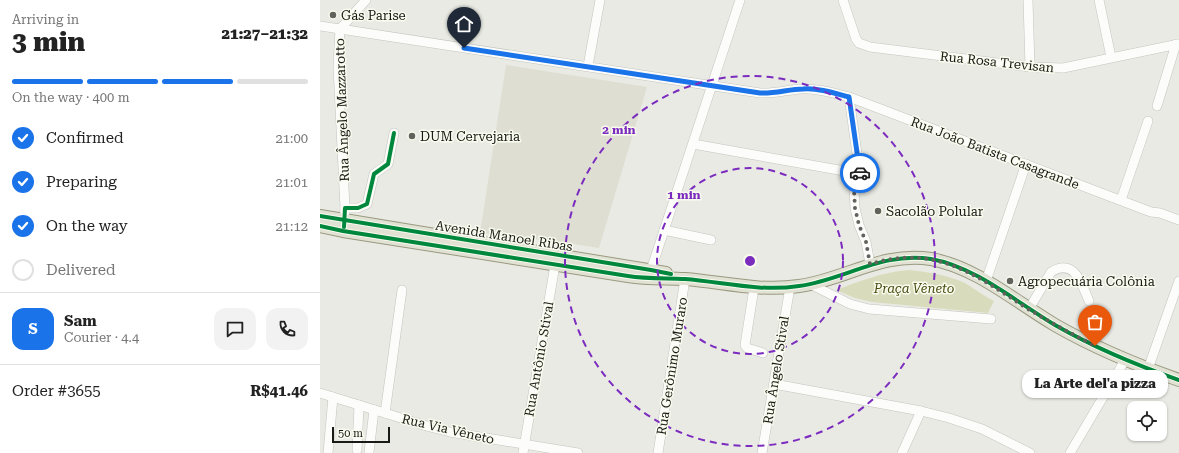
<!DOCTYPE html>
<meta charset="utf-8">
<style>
:root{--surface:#fff;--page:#f2f2f2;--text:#222;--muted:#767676;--line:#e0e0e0;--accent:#1a73e8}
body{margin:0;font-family:"Roboto Serif",serif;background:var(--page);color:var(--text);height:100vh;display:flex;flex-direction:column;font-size:15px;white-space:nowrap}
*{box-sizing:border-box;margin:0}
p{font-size:13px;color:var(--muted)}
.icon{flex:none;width:22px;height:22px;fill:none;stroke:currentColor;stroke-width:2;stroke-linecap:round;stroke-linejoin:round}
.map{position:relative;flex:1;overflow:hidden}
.details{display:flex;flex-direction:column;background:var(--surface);width:320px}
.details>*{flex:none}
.fabs{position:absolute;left:807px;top:401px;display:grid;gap:8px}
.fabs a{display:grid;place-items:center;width:40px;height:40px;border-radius:8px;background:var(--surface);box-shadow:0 1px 3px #0004;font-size:20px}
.scale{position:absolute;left:12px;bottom:10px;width:58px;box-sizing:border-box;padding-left:4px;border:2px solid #191915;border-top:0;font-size:11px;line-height:14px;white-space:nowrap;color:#191915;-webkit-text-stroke:3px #f9fbee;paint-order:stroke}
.pin{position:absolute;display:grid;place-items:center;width:34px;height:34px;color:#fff;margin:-41px -17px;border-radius:50% 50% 50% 0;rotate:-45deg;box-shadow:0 0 4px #0007}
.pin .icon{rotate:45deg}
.courier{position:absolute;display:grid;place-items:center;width:40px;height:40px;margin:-20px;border:3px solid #1a73e8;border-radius:50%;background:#fff;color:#222;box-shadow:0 1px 5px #0007}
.bubble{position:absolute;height:28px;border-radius:12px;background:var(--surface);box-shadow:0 1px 3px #0004;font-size:13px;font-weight:800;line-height:28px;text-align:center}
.head em{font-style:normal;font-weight:800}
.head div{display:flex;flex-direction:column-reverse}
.head{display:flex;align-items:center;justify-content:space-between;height:68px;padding:0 12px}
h1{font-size:26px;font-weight:800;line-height:30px}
.bar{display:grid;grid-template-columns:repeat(4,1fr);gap:6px 4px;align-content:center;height:48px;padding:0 12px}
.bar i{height:5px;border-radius:3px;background:var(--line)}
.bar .selected{background:var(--accent)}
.bar p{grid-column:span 4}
.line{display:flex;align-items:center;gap:10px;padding:0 12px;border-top:1px solid var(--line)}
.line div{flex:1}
.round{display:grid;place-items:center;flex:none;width:42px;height:42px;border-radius:12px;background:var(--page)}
ol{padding:0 12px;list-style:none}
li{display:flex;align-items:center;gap:12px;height:44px}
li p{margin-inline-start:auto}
li .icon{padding:4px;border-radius:50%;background:var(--accent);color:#fff;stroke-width:4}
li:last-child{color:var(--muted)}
li i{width:22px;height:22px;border:2px solid var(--line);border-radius:50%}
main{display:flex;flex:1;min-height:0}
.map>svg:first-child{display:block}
.built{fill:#dedfd2}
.green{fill:#d9dcbc}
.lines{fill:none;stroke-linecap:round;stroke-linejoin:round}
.minor-casing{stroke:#c4c4bf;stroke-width:10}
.major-casing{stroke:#999a80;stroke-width:14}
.minor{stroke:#fcfcfb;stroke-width:9}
.major{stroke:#e1e1d4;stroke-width:12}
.cycleway-casing{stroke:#f9fbee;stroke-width:6}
.cycleway{stroke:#00873e;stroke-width:4}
.done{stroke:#62625d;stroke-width:4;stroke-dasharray:0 7.2}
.route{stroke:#1a73e8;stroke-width:5}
.ring{fill:none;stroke:#7b2cbf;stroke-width:2;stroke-dasharray:7 5}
.poi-dot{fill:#62625d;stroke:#f9fbee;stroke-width:1.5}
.labels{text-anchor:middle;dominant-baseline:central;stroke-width:3;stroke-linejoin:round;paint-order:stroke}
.poi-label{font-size:13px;fill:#191915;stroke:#f9fbee;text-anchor:start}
.street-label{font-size:13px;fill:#191915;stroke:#f9fbee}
.park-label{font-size:13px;font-style:italic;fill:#4a4c11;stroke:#f9fbee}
.centre{fill:#7b2cbf;stroke:#f9fbee;stroke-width:2}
.ring-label{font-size:12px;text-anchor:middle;font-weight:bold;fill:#7b2cbf;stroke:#f9fbee;stroke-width:3;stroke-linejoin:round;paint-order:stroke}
</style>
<main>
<section class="details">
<div class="head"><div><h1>3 min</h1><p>Arriving in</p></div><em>21:27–21:32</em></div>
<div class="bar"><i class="selected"></i><i class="selected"></i><i class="selected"></i><i></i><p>On the way · 400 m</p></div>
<ol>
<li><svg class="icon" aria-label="check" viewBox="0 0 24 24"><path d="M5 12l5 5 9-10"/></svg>Confirmed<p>21:00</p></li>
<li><svg class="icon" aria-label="check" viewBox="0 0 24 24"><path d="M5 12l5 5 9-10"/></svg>Preparing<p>21:01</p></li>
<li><svg class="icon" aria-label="check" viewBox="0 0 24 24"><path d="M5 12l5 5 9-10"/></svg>On the way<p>21:12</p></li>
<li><i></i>Delivered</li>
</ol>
<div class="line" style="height:72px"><b class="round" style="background:var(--accent);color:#fff">S</b><div><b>Sam</b><p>Courier · 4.4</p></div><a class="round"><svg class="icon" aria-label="chat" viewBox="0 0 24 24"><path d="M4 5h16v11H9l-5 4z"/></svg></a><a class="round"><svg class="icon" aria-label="phone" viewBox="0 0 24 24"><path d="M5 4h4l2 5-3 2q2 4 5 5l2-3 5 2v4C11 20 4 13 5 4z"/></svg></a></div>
<div class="line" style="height:52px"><div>Order #3655</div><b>R$41.46</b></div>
</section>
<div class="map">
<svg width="859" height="453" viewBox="0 0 859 453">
<rect width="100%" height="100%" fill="#eaeae4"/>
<path class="built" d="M186 65 327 87 279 248 247 243 160 233Z"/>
<path class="green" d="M589 270C609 272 627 275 645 283 655 289 664 296 674 301L668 313 552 302 535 298 516 290C540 281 563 272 589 270Z"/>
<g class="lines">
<g class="minor-casing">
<g id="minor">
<path d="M523 0 536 39 539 43 550 47 710 67 743 68 859 44"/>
<path d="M708 0 710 67"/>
<path d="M779 0 791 57"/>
<path d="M0 26 440 93C454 94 467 90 480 89 497 88 513 93 529 97L831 212 840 213 859 220"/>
<path d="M268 66 280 0"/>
<path d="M529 97 540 175 534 189 535 208 539 225 546 242 550 264"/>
<path d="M837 106 856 44"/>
<path d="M373 144 530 172 540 175"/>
<path d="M801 200 828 121"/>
<path d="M25 208H38L47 204 54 174 68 164 74 133"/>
<path d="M24 226 25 208 18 67 20 29 46 0"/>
<path d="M344 230 391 240"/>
<path d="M331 270 420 0"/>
<path d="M666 281 706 164"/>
<path d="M490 284 530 304 549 309 671 319"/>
<path d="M434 288 425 345 427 348 443 353"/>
<path d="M709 309 731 272C755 257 762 285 769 301"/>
<path d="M828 369 859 281"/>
<path d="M454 384 601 411 629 418 662 429 710 453"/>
<path d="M0 393 110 427 130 432 258 453"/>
<path d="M65 413 82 290"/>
<path d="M37 450 39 405"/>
<path d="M49 452 54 410"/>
<path d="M8 453 13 397"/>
<path d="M203 453 235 265"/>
<path d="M338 453 365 279"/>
<path d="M442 453 470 287"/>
<path d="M582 453 601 411"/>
<path d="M750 453 805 360"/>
</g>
</g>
<g class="major-casing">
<g id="major">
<path d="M0 216 346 273"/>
<path d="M0 226 23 231 308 276C327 279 346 278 365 279 403 282 440 292 479 286 524 280 563 251 611 259 656 267 696 302 735 325 775 348 816 365 859 380"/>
</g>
</g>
<use href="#minor" class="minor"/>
<use href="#major" class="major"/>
<g class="cycleway-casing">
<g id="cycleway">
<path d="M0 216 331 270 351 274"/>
<path d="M0 226 23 231 308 276C327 279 346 278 365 279 403 282 440 292 479 286 524 280 563 251 611 259 656 267 696 302 735 325 775 348 816 365 859 380"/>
<path d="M24 227 25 208H38L47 204 54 174 68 164 74 133"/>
</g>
</g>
<use href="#cycleway" class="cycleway"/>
</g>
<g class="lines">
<path class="done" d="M540 173 534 189 535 208 539 225 546 242 550 264C617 244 655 275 708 309 730 322 752 334 775 346"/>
<path class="route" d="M144 48 440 93C455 94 469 89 483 89 499 88 514 93 529 97L540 173"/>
</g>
<g class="ring">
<circle cx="430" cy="261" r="93"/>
<circle cx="430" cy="261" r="185"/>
</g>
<g class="poi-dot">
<circle cx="13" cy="15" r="4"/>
<circle cx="92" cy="136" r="4"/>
<circle cx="558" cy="211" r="4"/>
<circle cx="690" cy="281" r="4"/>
</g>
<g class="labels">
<g class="poi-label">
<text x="21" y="15">Gás Parise</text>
<text x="100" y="136">DUM Cervejaria</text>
<text x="566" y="211">Sacolão Polular</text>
<text x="698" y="281">Agropecuária Colônia</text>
</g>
<g class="street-label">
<text transform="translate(677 62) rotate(6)">Rua Rosa Trevisan</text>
<text transform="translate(22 110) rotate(-92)">Rua Ângelo Mazzarotto</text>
<text transform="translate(675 153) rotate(21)">Rua João Batista Casagrande</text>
<text transform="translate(184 236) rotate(9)">Avenida Manoel Ribas</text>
<text transform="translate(219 359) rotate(-80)">Rua Antônio Stival</text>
<text transform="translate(352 366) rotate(-81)">Rua Gerônimo Muraro</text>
<text transform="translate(456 370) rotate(-81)">Rua Ângelo Stival</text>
<text transform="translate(128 429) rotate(13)">Rua Via Vêneto</text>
</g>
<g class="park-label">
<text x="594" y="288">Praça Vêneto</text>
</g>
</g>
<circle cx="430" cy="261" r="6" class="centre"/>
<g class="ring-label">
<text x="299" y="134">2 min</text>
<text x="364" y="199">1 min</text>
</g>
</svg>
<div class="fabs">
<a><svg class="icon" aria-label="locate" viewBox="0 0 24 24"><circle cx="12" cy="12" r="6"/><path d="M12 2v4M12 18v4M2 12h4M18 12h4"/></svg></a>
</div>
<div class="scale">50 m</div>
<div class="pin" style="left:775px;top:346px;background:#ea580c"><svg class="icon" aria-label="bag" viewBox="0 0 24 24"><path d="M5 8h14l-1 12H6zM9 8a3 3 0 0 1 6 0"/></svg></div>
<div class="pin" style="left:144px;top:48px;background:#1f2937"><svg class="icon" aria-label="home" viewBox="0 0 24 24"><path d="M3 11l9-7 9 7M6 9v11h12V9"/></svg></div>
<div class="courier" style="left:540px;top:173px"><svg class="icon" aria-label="car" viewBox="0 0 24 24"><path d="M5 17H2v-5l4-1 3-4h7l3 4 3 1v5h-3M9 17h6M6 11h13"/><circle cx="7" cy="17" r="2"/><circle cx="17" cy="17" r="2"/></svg></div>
<div class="bubble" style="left:702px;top:370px;width:146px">La Arte del'a pizza</div>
</div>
</main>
